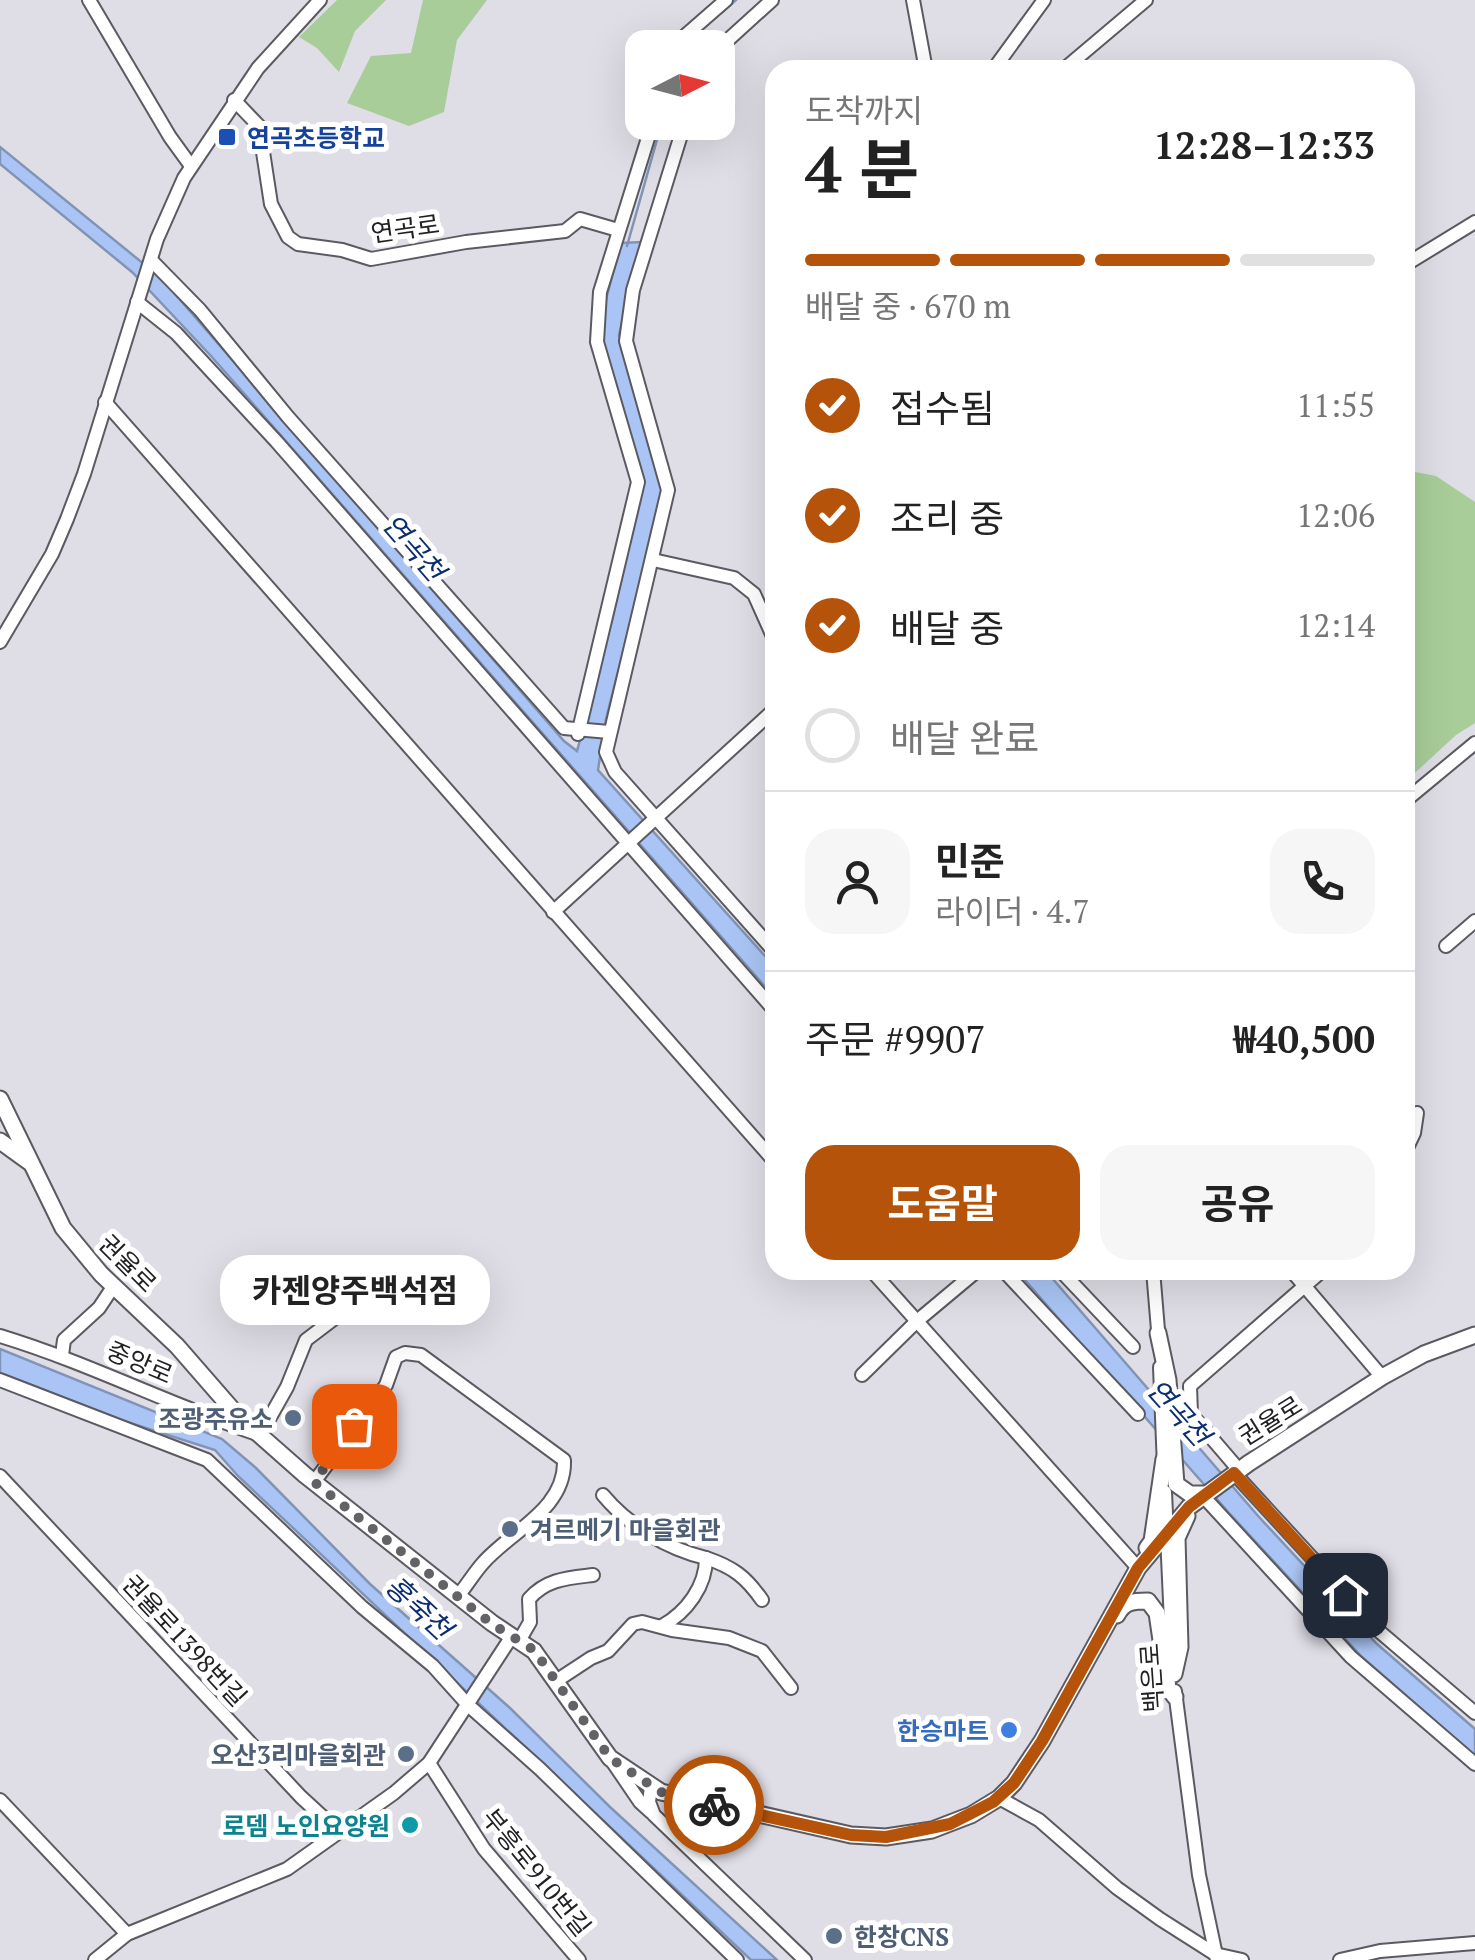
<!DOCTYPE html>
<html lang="ko">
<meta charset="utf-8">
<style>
:root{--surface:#fff;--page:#f6f6f6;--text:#222;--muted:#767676;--line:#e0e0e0;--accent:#b45309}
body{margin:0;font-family:"PT Serif","Noto Sans KR",serif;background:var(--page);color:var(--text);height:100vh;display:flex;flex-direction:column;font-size:38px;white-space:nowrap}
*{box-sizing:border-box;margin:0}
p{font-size:32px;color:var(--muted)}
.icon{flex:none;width:55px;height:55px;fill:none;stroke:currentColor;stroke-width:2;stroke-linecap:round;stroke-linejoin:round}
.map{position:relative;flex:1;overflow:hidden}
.sheet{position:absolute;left:765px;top:60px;width:650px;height:1220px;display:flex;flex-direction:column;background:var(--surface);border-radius:30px;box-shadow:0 10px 40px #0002}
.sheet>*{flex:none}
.needle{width:65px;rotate:84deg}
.fabs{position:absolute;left:625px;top:30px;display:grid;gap:20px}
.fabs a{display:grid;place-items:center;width:110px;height:110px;border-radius:20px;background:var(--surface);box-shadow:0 10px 40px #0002;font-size:50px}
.pin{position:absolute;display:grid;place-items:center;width:85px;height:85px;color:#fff;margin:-42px;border-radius:20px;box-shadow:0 5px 15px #0006}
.courier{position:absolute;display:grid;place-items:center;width:100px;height:100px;margin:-50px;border:8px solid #b45309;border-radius:50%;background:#fff;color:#222;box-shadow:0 2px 12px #0007}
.bubble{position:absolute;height:70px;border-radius:30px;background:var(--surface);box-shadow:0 10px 40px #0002;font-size:32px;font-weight:700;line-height:70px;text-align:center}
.headline em{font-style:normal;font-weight:700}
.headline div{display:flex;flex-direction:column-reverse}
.headline{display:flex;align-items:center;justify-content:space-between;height:170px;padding:0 40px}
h1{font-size:65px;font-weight:700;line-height:75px}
.bar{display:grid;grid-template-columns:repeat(4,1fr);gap:15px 10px;align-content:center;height:120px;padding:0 40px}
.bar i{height:12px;border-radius:8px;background:var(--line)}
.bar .active{background:var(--accent)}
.bar p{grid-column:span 4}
.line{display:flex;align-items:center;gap:25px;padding:0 40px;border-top:2px solid var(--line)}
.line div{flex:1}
.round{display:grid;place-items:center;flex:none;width:105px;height:105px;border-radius:30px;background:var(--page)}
ol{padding:0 40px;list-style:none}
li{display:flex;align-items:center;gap:30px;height:110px}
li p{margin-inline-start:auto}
li .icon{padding:10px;border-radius:50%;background:var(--accent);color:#fff;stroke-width:4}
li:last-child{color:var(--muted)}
li i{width:55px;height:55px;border:5px solid var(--line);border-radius:50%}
.button{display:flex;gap:20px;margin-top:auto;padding:20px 40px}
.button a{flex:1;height:115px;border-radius:30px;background:var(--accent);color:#fff;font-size:40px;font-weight:700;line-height:115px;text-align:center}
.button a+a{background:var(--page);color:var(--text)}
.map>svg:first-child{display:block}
.green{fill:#a8cd99}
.water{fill:#aac5f5;stroke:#8194b6;stroke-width:2.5}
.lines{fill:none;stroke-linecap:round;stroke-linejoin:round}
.stream{stroke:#8194b6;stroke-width:2.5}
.minor-casing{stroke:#5b5a61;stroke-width:16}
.major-casing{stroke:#5b5a61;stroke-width:19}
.minor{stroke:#fff;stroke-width:12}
.major{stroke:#fff;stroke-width:15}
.done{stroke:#646267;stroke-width:10;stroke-dasharray:0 18}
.route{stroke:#b45309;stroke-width:12}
.transit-dot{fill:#1a4fb4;stroke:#fff;stroke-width:4}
.service-dot{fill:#5c6f8a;stroke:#fff;stroke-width:4}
.shop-dot{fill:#3f7fe0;stroke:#fff;stroke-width:4}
.culture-dot{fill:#0f9aa8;stroke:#fff;stroke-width:4}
.labels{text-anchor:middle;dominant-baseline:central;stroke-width:10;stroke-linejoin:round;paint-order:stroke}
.transit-label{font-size:25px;font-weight:bold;fill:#164399;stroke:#fff;text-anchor:start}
.street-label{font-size:25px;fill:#212023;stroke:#fff}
.service-label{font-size:25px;font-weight:bold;fill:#4e5e75;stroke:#fff;text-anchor:end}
.shop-label{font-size:25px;font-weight:bold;fill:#366cbe;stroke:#fff;text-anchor:end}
.culture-label{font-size:25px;font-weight:bold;fill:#0d838f;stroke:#fff;text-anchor:end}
.water-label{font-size:28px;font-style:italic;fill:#0c2d70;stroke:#fff}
</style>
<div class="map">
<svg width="1475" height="1960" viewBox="0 0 1475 1960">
<rect width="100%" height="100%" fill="#dfdde5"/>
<g class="green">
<path d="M337 0H386L355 31 339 72 317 48 299 37Z"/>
<path d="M423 0H487L457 40 444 112 409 126 347 103 371 56 411 53Z"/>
<path d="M1405 470 1436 476 1475 502V723L1456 735 1405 782Z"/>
</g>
<g class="water">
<path d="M0 147 161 278 564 741 577 751 613 616 643 486 601 336 605 303 621 243 641 242 619 335 663 494 606 719 598 770 775 967V998L211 356 132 272 0 164Z"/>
<path d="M1016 1270H1045L1259 1517 1377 1644 1475 1729V1756L1361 1656 1230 1514Z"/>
<path d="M0 1349 222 1439 256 1468 370 1584 510 1708 610 1807 777 1960H751L238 1476 215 1450 124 1421 0 1373Z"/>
</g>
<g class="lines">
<g class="stream">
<path d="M722 12 736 0"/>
<path d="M627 246 662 122"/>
</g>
<g class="minor-casing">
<g id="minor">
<path d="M89 0 170 137 191 166"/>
<path d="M913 0 926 70"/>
<path d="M677 48 679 41 726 0"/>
<path d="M718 49 772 0"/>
<path d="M993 70 1044 0"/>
<path d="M1063 70 1146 0"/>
<path d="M234 100 259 126 271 204 288 237 298 244 342 250 371 259 466 242 565 231 580 219 618 230"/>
<path d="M685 122 633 290 626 341 668 490 606 752 615 772 775 952"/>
<path d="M151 260 200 310 288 417 564 728 609 732"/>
<path d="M1405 265 1475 222"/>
<path d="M137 302 176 333 276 441 775 1011"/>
<path d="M105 402 775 1162"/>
<path d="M653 560 734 578 754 594 775 641"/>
<path d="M0 642 52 554 67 519 84 474 157 239 184 178 258 68 320 0"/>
<path d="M578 734 638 482 597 342 600 292 653 122"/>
<path d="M1405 801 1475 743"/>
<path d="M553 912 775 709"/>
<path d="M1446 946 1475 921"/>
<path d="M1405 1152 1414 1133 1417 1113"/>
<path d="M871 1270 1138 1568"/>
<path d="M1003 1270 1138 1414"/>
<path d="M1060 1270 1133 1347"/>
<path d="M1153 1270 1159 1342"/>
<path d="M1291 1270 1382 1377"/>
<path d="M0 1336C89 1363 172 1406 260 1435L287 1387 306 1340 335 1318 341 1309"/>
<path d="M62 1355 64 1340 99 1308 113 1287"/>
<path d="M1160 1367 1164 1467"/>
<path d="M862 1375 917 1321 978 1270"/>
<path d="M0 1380 207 1460 362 1607 433 1666 468 1705 540 1769 737 1960"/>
<path d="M1239 1470 1191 1414 1190 1386 1323 1270"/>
<path d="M1234 1473 1380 1632 1475 1713"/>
<path d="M0 1476 301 1797 339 1832"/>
<path d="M314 1482 386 1385 396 1357 405 1353 421 1355 564 1460C566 1509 511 1531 483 1563 474 1573 467 1585 458 1596"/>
<path d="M1165 1492 1173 1666"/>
<path d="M603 1495C628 1525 667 1549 706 1558 706 1586 687 1612 662 1626"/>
<path d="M1203 1496 1351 1657 1475 1764"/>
<path d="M706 1558C733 1567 746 1577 762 1600"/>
<path d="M519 1641 530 1622 529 1599C546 1579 568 1578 593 1575"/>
<path d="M556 1681 591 1658 608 1651 633 1624 642 1622 672 1630 729 1638 762 1651 791 1688"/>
<path d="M1175 1691 1199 1875 1217 1960"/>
<path d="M612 1761 640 1802 651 1812"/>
<path d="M429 1763 484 1849 579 1960"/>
<path d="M651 1787 649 1802 654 1815 805 1960"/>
<path d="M999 1798 1039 1820 1117 1888 1160 1919 1215 1954 1242 1960"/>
<path d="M0 1800 127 1934"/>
<path d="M95 1960 127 1934 287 1869 394 1793 429 1763 512 1636"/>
<path d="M1340 1960 1380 1951 1475 1943"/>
</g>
</g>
<g class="major-casing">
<g id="major">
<path d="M0 1099 63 1228 101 1274 177 1346 238 1416 305 1475 492 1623 534 1651 610 1758 661 1792 851 1835 886 1837 932 1830 971 1815 999 1798 1014 1783 1042 1741 1138 1568 1189 1507 1249 1463 1382 1377 1424 1354 1475 1335"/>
<path d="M0 1141 29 1162"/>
<path d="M1158 1333 1168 1380 1176 1484 1190 1494H1205"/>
<path d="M1147 1548 1152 1541 1164 1459"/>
<path d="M1117 1615C1124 1601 1134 1601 1148 1601L1157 1613 1168 1688 1175 1697"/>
<path d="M1174 1674 1180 1647 1177 1538 1187 1516"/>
</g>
</g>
<use href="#minor" class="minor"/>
<use href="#major" class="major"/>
</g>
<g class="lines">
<path class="done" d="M354 1426 314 1482 492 1624 534 1650 610 1758 661 1792 714 1805"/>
<path class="route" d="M714 1805 851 1835 886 1837 950 1824 993 1802 1014 1783 1042 1741 1138 1568 1189 1507 1234 1473 1345 1595"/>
</g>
<rect class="transit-dot" x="217" y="127" width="20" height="20" rx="5"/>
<g class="service-dot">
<circle cx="293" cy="1418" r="10"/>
<circle cx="510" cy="1529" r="10"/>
<circle cx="406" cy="1754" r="10"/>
<circle cx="834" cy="1936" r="10"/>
</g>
<circle class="shop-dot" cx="1009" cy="1730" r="10"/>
<circle class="culture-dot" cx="410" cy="1825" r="10"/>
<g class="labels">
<g class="transit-label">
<text x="247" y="137">연곡초등학교</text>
</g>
<g class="street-label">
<text transform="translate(405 228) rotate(-8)">연곡로</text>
<text transform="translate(128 1263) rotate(45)">권율로</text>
<text transform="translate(140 1362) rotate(23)">중앙로</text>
<text transform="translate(1270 1420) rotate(-32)">권율로</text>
<text transform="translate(185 1640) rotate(47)">권율로1398번길</text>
<text transform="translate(1151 1678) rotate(-94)">백은로</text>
<text transform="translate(537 1872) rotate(51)">부흥로910번길</text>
</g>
<g class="service-label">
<text x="273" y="1418">조광주유소</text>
<text x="530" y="1529" text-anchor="start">겨르메기 마을회관</text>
<text x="386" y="1754">오산3리마을회관</text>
<text x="854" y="1936" text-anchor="start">한창CNS</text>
</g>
<g class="shop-label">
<text x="989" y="1730">한승마트</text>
</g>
<g class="culture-label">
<text x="390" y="1825">로뎀 노인요양원</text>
</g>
<g class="water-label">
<text transform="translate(414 547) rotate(49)">연곡천</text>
<text transform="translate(1179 1412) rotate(48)">연곡천</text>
<text transform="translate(419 1607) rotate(43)">홍죽천</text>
</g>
</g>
</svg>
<div class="fabs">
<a><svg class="needle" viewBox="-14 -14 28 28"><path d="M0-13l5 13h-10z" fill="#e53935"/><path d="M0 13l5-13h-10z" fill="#767676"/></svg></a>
</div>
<div class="pin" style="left:354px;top:1426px;background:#ea580c"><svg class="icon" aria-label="bag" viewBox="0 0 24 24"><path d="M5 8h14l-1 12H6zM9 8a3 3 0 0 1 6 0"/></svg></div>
<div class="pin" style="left:1345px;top:1595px;background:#1f2937"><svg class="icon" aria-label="home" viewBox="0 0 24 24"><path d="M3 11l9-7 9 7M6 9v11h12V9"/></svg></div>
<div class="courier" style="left:714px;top:1805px"><svg class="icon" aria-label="bike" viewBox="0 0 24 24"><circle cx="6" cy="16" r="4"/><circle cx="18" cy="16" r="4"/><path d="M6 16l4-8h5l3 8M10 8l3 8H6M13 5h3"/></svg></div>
<div class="bubble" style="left:220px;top:1255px;width:270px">카젠양주백석점</div>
<section class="sheet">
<div class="headline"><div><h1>4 분</h1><p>도착까지</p></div><em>12:28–12:33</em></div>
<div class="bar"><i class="active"></i><i class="active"></i><i class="active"></i><i></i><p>배달 중 · 670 m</p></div>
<ol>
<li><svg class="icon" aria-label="check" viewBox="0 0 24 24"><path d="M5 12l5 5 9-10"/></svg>접수됨<p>11:55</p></li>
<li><svg class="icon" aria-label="check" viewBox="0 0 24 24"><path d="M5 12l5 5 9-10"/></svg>조리 중<p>12:06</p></li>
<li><svg class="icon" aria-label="check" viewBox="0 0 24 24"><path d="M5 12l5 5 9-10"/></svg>배달 중<p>12:14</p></li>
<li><i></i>배달 완료</li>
</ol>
<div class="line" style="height:180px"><a class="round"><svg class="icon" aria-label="person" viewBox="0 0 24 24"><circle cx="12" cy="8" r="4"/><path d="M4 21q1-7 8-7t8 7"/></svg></a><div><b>민준</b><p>라이더 · 4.7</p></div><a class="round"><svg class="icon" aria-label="phone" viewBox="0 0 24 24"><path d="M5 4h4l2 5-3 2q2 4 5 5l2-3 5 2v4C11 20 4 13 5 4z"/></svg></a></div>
<div class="line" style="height:130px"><div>주문 #9907</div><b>₩40,500</b></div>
<div class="button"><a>도움말</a><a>공유</a></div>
</section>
</div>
